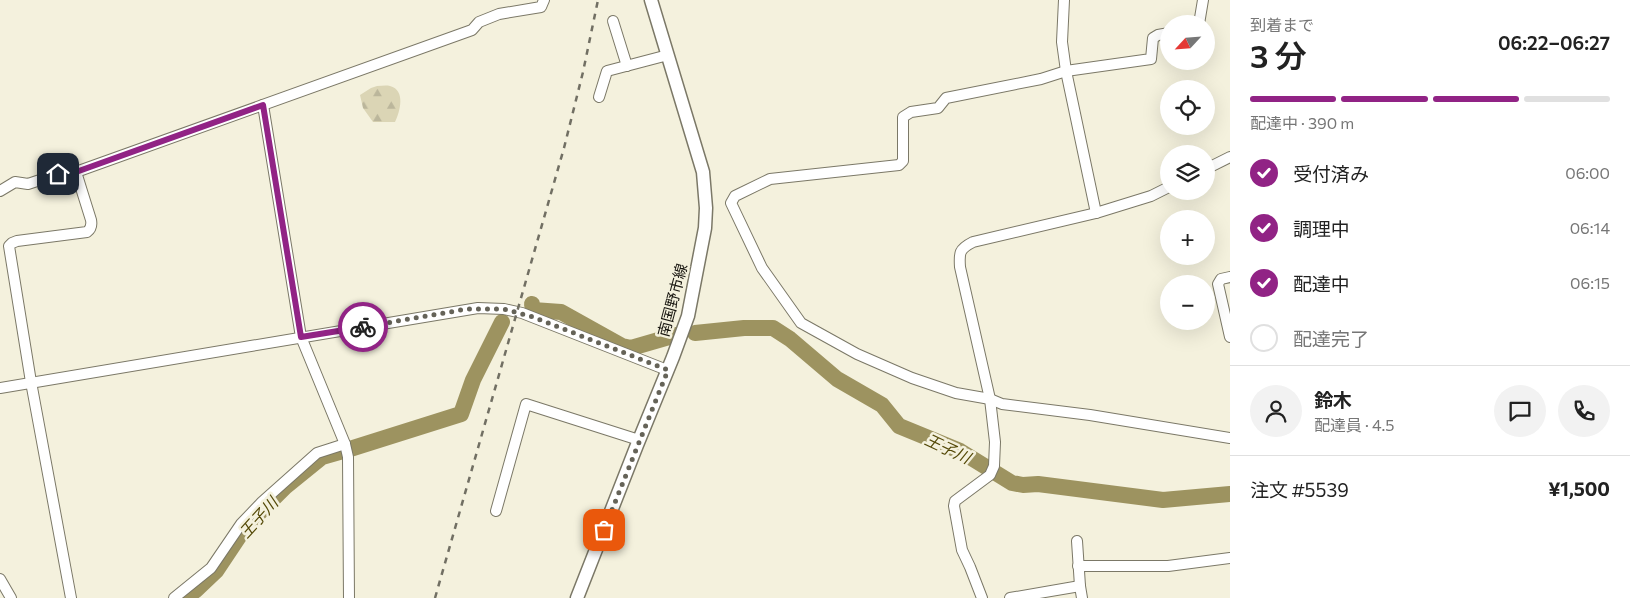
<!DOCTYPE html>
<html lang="ja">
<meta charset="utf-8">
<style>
:root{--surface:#fff;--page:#f2f2f2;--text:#222;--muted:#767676;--line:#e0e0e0;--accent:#912385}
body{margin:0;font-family:Commissioner,"Noto Sans JP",sans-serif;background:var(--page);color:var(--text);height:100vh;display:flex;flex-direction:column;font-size:19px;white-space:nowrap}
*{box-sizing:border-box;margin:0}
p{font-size:16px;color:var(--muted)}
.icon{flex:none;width:28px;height:28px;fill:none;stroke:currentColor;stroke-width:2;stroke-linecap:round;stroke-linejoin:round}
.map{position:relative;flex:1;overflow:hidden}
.side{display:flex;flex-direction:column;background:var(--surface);width:400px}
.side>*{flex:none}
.needle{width:32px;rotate:244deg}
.fabs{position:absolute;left:1160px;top:15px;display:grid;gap:10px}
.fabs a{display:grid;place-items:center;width:55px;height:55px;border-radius:50%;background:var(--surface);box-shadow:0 5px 20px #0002;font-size:25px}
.pin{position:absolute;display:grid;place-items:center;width:42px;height:42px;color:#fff;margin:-21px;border-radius:10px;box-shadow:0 2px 8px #0006}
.courier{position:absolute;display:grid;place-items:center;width:50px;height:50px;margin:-25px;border:4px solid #912385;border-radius:50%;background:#fff;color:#222;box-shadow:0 1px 6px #0007}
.summary em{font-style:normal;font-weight:600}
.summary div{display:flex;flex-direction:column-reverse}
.summary{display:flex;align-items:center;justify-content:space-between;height:85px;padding:0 20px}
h1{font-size:32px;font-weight:600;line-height:38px}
.bar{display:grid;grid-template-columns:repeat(4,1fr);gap:8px 5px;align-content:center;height:60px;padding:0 20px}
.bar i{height:6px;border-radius:4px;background:var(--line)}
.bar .selected{background:var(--accent)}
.bar p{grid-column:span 4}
.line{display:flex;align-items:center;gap:12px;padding:0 20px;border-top:1px solid var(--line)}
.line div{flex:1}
.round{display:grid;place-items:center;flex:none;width:52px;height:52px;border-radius:26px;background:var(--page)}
ol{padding:0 20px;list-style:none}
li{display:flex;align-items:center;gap:15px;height:55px}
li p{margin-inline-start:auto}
li .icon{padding:5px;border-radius:50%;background:var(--accent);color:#fff;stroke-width:4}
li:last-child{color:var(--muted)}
li i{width:28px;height:28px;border:2px solid var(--line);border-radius:50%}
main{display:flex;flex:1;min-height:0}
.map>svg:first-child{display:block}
.forest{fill:url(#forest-firs)}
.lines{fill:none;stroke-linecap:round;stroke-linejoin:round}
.river{stroke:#9d9360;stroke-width:16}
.minor-casing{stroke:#7b7867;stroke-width:12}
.major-casing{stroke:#7b7867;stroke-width:15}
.minor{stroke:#fff;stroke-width:10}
.major{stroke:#fff;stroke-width:12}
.rail{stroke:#716f63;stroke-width:2.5;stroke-dasharray:6 6;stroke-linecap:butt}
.done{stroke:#656358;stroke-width:5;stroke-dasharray:0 9}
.route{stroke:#912385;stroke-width:6}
.labels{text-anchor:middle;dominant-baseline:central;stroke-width:5;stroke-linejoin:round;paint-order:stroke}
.street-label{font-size:15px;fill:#181610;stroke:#f4f1dd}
.water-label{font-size:16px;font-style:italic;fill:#544907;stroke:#f4f1dd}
</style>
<main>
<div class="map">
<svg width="1230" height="598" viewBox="0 0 1230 598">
<defs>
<pattern id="forest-firs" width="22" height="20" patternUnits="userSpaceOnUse" patternTransform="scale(1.25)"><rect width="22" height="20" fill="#dbd5b5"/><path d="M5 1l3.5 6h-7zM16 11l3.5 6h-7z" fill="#bbb69b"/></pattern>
</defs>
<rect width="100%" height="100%" fill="#f4f1dd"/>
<path class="forest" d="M377 86C381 86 386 85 390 86 406 90 400 112 395 122H373L363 108 360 95 371 88Z"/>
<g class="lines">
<g class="river">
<path d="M532 304 533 310 561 312 622 346 631 348 676 335"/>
<path d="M695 333 744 328H773L790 339 837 379 882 405 899 426 960 451 1012 483 1023 485 1038 484 1163 500 1230 494"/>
<path d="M350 449 461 414 473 380 502 322"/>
<path d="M185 598 196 590 216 571 246 526 285 487 322 457 343 451"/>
</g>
<g class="minor-casing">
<g id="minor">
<path d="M1064 0 1062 42 1066 71 1096 213"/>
<path d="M613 21 627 66"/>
<path d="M1199 24 1203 0"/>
<path d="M1169 33 1158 35 1153 38 1151 59 1066 71 1041 79 946 98 938 108 911 112 903 117V161L899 165 770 179 735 196 731 203 762 268 801 323 857 354 912 378 956 393 990 399 1002 404 1090 415 1230 438"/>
<path d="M599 97 607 71 668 55"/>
<path d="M263 105 301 337 345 444 348 457 349 598"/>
<path d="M1206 169 1230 157"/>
<path d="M0 191 15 182 28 184 58 174 76 172 472 30 479 22 499 14 541 7 544 0"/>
<path d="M1230 277 1221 279 1218 284 1230 337"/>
<path d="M0 388 478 308 504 309 522 313 667 370"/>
<path d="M496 511 526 404 639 440"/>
<path d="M1077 541 1080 586 1082 598"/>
<path d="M1078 566H1168L1230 558"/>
<path d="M0 579 11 598"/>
<path d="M71 598 31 382 9 246 12 243 17 241 87 232C91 229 92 225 91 220L76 172"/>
<path d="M174 598 211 568 241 524 262 502 317 453 345 444"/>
<path d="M982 598 970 567 962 550 954 506 955 501 990 475 994 466 995 442 990 399 960 267C959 253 959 249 973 242L1096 213 1151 196 1169 187"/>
<path d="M1010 598 1080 586"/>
</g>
</g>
<g class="major-casing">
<path id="major" d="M577 598 637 445 673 357 688 316 705 228 706 208 703 172 651 0"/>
</g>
<use href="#minor" class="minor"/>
<use href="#major" class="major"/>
<path class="rail" d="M435 598 564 148 583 72 598 0"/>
</g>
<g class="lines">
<path class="done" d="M363 327 467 309H504L533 317 668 370 604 530"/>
<path class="route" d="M58 174 76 172 263 105 301 337 363 327"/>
</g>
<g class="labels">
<g class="street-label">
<text transform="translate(672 300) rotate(-75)">南国野市線</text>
</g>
<g class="water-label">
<text transform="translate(948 448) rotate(25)">王子川</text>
<text transform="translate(258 517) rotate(-48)">王子川</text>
</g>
</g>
</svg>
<div class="fabs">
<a><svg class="needle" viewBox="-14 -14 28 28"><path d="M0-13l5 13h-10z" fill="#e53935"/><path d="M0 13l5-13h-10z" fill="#767676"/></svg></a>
<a><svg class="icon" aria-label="locate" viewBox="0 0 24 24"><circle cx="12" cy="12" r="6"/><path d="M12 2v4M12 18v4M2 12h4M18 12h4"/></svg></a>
<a><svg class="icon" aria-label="layers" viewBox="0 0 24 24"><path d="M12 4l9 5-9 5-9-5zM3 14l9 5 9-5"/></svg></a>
<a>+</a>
<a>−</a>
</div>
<div class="pin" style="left:604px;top:530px;background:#ea580c"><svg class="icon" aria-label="bag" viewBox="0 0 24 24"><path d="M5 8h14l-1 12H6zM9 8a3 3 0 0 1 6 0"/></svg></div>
<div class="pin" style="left:58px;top:174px;background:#1f2937"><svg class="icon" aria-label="home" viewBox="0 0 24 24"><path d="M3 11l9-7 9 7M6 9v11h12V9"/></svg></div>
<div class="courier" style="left:363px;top:327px"><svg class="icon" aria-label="bike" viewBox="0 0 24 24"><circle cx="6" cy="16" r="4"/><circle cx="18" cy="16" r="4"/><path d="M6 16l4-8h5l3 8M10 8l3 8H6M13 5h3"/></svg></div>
</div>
<section class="side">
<div class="summary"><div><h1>3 分</h1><p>到着まで</p></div><em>06:22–06:27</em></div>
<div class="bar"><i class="selected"></i><i class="selected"></i><i class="selected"></i><i></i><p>配達中 · 390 m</p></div>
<ol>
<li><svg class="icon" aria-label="check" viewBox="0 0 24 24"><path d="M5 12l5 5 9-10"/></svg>受付済み<p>06:00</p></li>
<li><svg class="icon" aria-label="check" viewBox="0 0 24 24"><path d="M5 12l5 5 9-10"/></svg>調理中<p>06:14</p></li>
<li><svg class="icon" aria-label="check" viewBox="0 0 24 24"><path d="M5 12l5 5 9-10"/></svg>配達中<p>06:15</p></li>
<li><i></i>配達完了</li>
</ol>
<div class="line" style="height:90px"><a class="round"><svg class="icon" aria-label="person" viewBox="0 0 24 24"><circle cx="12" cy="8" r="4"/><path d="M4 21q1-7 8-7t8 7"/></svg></a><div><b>鈴木</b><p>配達員 · 4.5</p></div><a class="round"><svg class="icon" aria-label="chat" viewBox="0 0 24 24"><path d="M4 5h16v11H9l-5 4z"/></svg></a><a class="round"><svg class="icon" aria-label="phone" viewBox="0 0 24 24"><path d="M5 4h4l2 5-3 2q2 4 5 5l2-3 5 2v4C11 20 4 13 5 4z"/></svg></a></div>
<div class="line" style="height:65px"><div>注文 #5539</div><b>¥1,500</b></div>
</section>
</main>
